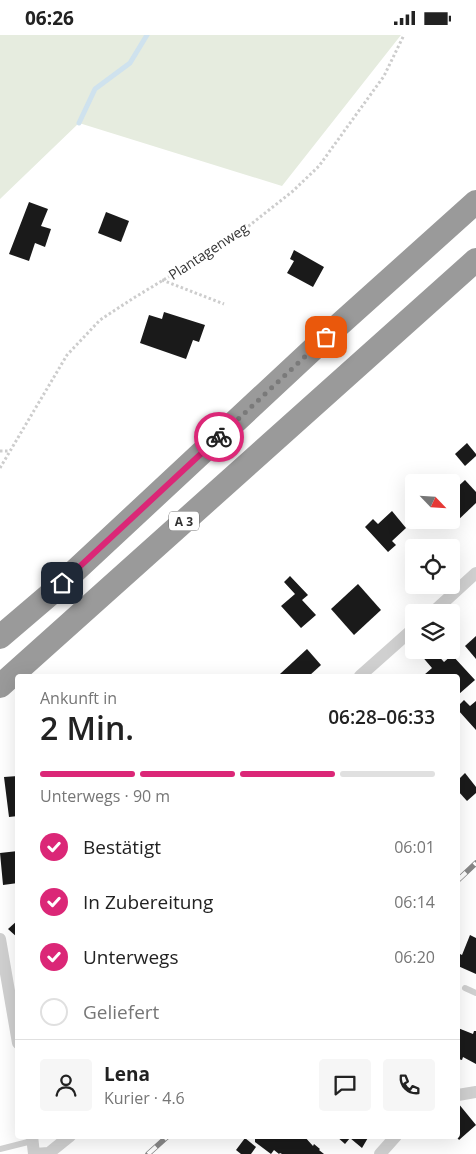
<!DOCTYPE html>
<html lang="de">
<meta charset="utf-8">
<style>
:root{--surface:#fff;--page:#f6f6f6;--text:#222;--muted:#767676;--line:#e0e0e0;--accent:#db2777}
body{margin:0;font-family:"Open Sans",sans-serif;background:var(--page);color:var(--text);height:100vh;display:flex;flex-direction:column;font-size:19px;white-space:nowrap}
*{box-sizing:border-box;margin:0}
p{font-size:16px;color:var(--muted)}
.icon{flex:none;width:28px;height:28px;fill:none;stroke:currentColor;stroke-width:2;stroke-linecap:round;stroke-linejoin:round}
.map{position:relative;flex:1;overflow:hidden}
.details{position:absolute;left:15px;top:639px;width:445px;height:465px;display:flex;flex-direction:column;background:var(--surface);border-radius:5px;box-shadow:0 5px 20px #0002}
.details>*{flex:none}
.needle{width:32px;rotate:115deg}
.controls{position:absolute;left:405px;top:439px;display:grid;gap:10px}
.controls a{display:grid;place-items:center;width:55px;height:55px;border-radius:5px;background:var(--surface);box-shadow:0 5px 20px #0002;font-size:25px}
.pin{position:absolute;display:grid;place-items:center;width:42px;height:42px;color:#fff;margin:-21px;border-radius:10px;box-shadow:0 2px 8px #0006}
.courier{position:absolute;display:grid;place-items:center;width:50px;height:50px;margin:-25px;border:4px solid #db2777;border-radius:50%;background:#fff;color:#222;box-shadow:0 1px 6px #0007}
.overview em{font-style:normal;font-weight:600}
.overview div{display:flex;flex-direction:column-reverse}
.overview{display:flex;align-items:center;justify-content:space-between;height:85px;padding:0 25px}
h1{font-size:32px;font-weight:600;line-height:38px}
.bar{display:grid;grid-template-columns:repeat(4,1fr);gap:8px 5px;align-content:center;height:60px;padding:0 25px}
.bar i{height:6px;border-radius:4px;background:var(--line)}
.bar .active{background:var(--accent)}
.bar p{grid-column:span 4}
.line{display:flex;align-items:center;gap:12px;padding:0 25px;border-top:1px solid var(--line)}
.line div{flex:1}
.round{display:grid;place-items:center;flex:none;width:52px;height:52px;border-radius:5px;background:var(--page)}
ol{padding:0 25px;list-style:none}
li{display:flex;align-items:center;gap:15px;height:55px}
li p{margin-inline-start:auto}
li .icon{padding:5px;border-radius:50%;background:var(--accent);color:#fff;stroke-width:4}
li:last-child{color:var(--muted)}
li i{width:28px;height:28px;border:2px solid var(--line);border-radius:50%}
.status{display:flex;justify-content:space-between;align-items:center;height:35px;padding:0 25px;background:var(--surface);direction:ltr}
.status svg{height:14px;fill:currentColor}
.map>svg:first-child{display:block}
.green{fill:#e6ecdf}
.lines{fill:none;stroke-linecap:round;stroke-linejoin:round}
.stream{stroke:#cfe2ee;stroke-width:5}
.building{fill:#1a1a1a}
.path{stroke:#cdcdcd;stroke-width:3;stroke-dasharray:2.5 2.5;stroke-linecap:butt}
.service{stroke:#d0d0d0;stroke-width:6}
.minor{stroke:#d0d0d0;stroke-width:12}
.motorway{stroke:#9a9a9a;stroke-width:24}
.rail-casing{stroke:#888;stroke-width:5.5}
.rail{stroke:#fff;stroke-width:4;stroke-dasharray:11;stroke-linecap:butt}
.done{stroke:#7a7a7a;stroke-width:5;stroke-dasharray:0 9}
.route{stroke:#db2777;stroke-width:6}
.labels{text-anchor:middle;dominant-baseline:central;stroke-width:5;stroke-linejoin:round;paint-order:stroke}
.shield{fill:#fff;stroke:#707070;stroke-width:1}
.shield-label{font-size:12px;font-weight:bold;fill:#333}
.street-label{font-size:14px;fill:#333;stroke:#fff}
</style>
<div class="status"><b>06:26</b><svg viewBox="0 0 49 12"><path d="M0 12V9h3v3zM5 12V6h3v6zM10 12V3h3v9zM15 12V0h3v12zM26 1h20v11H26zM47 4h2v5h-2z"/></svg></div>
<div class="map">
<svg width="476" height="1119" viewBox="0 0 476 1119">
<rect width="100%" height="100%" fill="#fff"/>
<path class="green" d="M0 0H401L282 151 79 88 0 164Z"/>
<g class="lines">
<path class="stream" d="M79 88 95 54 130 28 147 0"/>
</g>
<g class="building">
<path d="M29 167 48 174 41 191 51 194 45 212 35 208 29 226 9 219Z"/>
<path d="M106 177 129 186 121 207 98 198Z"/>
<path d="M294 215 324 232 313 252 287 238 294 226 290 224Z"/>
<path d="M164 277 205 290 199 307 193 305 186 324 140 308 149 280 162 284Z"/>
<path d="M467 408 476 419V421L465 431 455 419Z"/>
<path d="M465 445 476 457V468L455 488 451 484V458Z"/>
<path d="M392 476 406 493 392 506 396 510 388 517 365 492 373 484 378 489Z"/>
<path d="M290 541 308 560 302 565 316 580 301 593 281 571 295 559 284 547Z"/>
<path d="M358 549 381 575 354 600 331 574Z"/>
<path d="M476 601V624L465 611Z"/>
<path d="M307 614 321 630 309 641H282L280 639Z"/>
<path d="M424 615H433L444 627 452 620 475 645 459 659 458 657V641H425L424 640 432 633 420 619Z"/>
<path d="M464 665 470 671 476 666V695L458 675V671Z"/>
<path d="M465 738 476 752V758L467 766 458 756V745Z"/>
<path d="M18 741V781L9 782 4 742Z"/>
<path d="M18 816V848L3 850 0 818Z"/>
<path d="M18 885V903L8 894Z"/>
<path d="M470 900 476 903V939L458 931V925L460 919 462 920Z"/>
<path d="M458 993 473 999 474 996H476V1029L463 1022 462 1025 458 1024Z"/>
<path d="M458 1068 476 1090 459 1105 456 1101H458V1097L460 1095 458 1091Z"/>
<path d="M257 1101H304L313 1111 314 1109 320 1114 319 1115 324 1119H282L280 1118 279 1119 274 1115 271 1119 255 1107V1104Z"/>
<path d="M336 1101H369L362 1113 350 1103 345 1109Z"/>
<path d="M245 1103 256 1112 251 1119H241L236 1115Z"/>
</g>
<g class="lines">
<g class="path">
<path d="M162 245 224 269"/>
<path d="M0 416H9"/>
<path d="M0 433 67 320 100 285 132 264 236 201 293 156 319 131 384 41 404 0"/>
</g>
<g class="service">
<path d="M465 953 476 958"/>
<path d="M0 1114 32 1106"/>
</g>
<g class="minor">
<path d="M432 578 476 538"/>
<path d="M360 641 414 593"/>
<path d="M0 904 18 1008"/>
<path d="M458 1060 476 1057"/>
<path d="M32 1101 34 1119 49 1118 70 1101"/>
<path d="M380 1119 396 1101"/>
</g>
<g class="motorway">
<path d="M0 602 48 561 340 289 476 167"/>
<path d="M0 651 476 225"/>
</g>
<g class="rail-casing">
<g id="rail">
<path d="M458 845 476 828"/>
<path d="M148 1119 168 1101"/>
</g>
</g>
<use href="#rail" class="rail"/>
</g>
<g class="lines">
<path class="done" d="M219 402 326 302"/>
<path class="route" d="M62 548 219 402"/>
</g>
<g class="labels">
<rect class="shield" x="169" y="476.5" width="30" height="19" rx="4"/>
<g class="shield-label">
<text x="184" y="486">A 3</text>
</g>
<g class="street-label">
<text transform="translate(208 216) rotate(-33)">Plantagenweg</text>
</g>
</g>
</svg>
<div class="controls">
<a><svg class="needle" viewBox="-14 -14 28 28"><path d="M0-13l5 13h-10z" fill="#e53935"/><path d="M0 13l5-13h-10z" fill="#767676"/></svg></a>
<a><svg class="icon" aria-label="locate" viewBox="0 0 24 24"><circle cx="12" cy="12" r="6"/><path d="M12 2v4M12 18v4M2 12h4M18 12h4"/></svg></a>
<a><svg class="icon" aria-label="layers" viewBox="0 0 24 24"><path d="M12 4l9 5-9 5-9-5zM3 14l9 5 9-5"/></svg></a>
</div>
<div class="pin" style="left:326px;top:302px;background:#ea580c"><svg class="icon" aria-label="bag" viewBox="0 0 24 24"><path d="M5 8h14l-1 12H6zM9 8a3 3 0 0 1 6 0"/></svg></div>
<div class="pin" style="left:62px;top:548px;background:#1f2937"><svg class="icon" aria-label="home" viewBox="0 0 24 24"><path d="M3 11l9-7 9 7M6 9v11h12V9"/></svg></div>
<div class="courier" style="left:219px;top:402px"><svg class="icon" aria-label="bike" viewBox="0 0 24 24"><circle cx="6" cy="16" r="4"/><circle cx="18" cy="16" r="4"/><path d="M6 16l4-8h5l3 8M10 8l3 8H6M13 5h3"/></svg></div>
<section class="details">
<div class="overview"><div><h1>2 Min.</h1><p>Ankunft in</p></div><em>06:28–06:33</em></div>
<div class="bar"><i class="active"></i><i class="active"></i><i class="active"></i><i></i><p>Unterwegs · 90 m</p></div>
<ol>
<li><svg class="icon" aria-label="check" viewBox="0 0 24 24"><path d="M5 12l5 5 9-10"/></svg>Bestätigt<p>06:01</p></li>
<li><svg class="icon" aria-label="check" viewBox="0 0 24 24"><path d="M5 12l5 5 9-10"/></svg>In Zubereitung<p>06:14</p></li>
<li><svg class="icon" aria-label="check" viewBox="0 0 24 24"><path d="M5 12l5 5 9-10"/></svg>Unterwegs<p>06:20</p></li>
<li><i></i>Geliefert</li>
</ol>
<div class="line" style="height:90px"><a class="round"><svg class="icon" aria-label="person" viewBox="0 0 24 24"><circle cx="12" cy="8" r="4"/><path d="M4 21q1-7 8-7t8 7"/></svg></a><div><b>Lena</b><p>Kurier · 4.6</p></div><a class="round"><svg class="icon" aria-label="chat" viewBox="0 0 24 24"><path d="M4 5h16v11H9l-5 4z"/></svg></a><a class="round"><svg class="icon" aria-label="phone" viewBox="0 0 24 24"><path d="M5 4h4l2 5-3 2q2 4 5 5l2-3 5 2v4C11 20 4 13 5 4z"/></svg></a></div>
</section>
</div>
